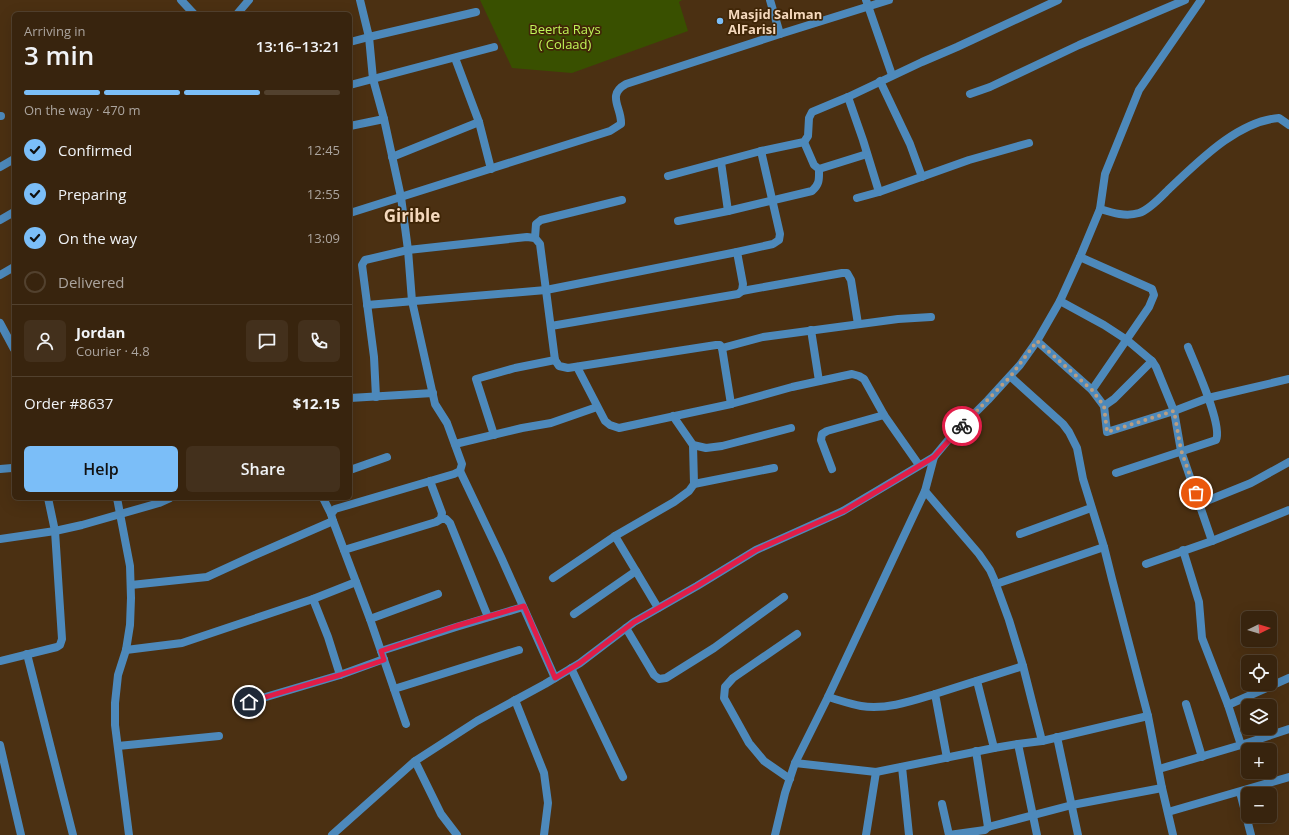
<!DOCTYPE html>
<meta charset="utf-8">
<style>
:root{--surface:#38240e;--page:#43301c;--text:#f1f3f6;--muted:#aba49e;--line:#52412e;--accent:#7bbef8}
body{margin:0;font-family:"Open Sans",sans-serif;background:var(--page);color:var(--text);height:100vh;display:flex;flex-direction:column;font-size:15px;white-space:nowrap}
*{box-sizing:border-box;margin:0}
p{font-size:13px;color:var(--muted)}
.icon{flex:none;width:22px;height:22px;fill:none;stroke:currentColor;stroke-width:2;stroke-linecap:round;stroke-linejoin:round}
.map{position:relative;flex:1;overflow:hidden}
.side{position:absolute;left:12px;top:12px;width:340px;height:488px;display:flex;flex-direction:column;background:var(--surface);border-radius:6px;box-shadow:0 4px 16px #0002,0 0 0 1px var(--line)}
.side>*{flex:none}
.needle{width:26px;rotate:85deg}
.controls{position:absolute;left:1241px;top:611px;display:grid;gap:8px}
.controls a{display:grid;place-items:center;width:36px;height:36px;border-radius:6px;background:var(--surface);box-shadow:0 4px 16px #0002,0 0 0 1px var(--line);font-size:20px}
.pin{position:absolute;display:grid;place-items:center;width:34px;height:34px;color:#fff;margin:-17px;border:2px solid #fff;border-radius:50%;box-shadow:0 1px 4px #0007}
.courier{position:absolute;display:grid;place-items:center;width:40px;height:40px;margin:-20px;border:3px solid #e11d48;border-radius:50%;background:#fff;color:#222;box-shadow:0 1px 5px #0007}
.head em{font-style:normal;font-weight:600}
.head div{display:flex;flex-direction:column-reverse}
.head{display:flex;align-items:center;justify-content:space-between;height:68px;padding:0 12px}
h1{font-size:26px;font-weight:600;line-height:30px}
.bar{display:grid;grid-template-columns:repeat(4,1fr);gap:6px 4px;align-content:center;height:48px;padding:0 12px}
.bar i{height:5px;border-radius:3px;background:var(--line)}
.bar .current{background:var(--accent)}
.bar p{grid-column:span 4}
.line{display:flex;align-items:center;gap:10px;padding:0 12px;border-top:1px solid var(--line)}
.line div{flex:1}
.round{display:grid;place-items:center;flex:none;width:42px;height:42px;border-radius:6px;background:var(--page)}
ol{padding:0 12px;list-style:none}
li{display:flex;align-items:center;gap:12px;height:44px}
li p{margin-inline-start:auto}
li .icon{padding:4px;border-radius:50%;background:var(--accent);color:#111;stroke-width:4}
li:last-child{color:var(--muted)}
li i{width:22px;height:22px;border:2px solid var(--line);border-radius:50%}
.button{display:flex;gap:8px;margin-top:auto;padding:8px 12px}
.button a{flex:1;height:46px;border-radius:6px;background:var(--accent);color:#111;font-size:16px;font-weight:600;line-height:46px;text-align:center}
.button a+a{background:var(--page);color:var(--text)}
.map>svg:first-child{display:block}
.green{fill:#395000}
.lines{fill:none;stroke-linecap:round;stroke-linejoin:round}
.minor{stroke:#4d89bb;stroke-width:8}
.tertiary{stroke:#4d89bb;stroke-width:8}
.done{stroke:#ba9e81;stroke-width:4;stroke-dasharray:0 7.2}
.route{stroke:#e11d48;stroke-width:5}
.poi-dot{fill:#7bbef8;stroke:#402607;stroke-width:1.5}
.labels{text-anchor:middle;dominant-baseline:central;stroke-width:3.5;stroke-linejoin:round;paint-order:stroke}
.poi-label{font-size:13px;font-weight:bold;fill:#f5d9bd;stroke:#402607;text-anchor:start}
.park-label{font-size:13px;fill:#c0f558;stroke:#402607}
.district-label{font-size:17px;font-weight:bold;fill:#f5d9bd;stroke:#402607}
</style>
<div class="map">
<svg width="1289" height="835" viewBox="0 0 1289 835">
<rect width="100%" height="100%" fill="#4b3012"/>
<path class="green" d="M480 0H682L679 2 688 31 572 73 512 68Z"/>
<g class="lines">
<g class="minor">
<path d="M181 0 194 14"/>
<path d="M360 0 369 37 373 79 384 119 401 197 408 250 412 301 435 404 447 423 462 464 460 471 454 474 335 509 331 514 333 521 370 619 406 724"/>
<path d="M770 0 780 34"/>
<path d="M866 0 892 75"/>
<path d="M350 42 369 37 476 12"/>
<path d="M455 58 479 122 491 169"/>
<path d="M880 81 910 144 922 177"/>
<path d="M350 85 494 47"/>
<path d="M970 94 990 87 1079 45 1185 0"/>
<path d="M848 97 863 140 879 192"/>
<path d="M0 116H1"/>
<path d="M350 126 384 119"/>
<path d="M804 142 814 165 819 169 867 154"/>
<path d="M392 157 479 122"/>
<path d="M721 162 728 211"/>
<path d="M0 167 14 159"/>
<path d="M668 176 761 151 804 142 808 136 809 118 812 112 848 97 922 62 957 47 1058 0"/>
<path d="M857 198 879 192 969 160 1029 143"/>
<path d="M1100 209C1113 213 1126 217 1139 213 1149 210 1161 197 1168 190 1197 163 1237 121 1279 118L1289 125"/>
<path d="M350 213 610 131 621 124C622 108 606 95 626 84L780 34 889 0"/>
<path d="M0 220 14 212"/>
<path d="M678 221 728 211 812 191C820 184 819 179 819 169"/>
<path d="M535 238 536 224 541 220 622 200"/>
<path d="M1080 257 1152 289 1154 295 1149 307 1092 390"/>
<path d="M0 275 14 267"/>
<path d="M742 291 842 273H847L851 280 858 324"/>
<path d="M1060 301 1104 325 1127 340 1152 361 1156 367 1174 411 1181 451 1212 541"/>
<path d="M367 305 546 290 737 252 773 244 779 240 780 234 761 151"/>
<path d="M0 323 14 349"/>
<path d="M551 326 738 294 742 291 743 284 737 252"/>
<path d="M811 330 819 381"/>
<path d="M1037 341 1092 390 1104 406 1107 432 1174 411 1208 398 1289 379"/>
<path d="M722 348 763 337 898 319 931 317"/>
<path d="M577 367 605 421 610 425 619 428 731 404 792 387 852 374 859 376 864 379 884 415 919 465"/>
<path d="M1011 377 1063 424 1069 432 1077 448 1083 479 1104 547 1112 579 1148 716 1162 788 1173 835"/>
<path d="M376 397 374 357 362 265 365 260 408 250 527 237 535 238 540 244 555 360 559 366 568 368 716 345H720L722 348 731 404"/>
<path d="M350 398 433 393"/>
<path d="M1104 406 1114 399 1152 361"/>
<path d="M673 416 693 445 706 448 722 446 791 428"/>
<path d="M494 435 476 379 515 368 555 360"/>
<path d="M455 444 522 428 551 423 597 407"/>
<path d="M0 469 12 468"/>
<path d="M832 469 821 440 822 434 827 431 884 415"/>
<path d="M350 470 387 457"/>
<path d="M460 471 501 557 555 678"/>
<path d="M1116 473 1216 440C1223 425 1195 365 1188 347"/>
<path d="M694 484 774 468"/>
<path d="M925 491 979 554 990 570 994 579 1009 620 1023 666 1042 741"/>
<path d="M117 498 130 566 131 598 130 625 126 650 118 675 115 703V725L129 835"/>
<path d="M323 498 331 514"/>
<path d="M1199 504 1251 483 1289 462"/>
<path d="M441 519H446L450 523 488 617"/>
<path d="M1020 534 1091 508"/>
<path d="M615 536 658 608"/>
<path d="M0 539 55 531 82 525 159 503 170 498"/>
<path d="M344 550 436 522 441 519 442 513 430 481"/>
<path d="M1183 550 1199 602 1202 638 1228 705 1241 745"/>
<path d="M1146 564 1212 541 1289 510"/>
<path d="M553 578 615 536 674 502 689 491 694 484 693 445"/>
<path d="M996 584 1104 547"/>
<path d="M131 585 207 577 255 555 333 521"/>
<path d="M313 599 328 637 340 675"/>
<path d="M574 614 636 571"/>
<path d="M370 619 438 594"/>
<path d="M626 628 654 675 659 679 666 678 714 648 784 597"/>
<path d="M126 650 182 643 313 599 356 582"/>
<path d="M381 651 456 627 523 607"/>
<path d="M27 654 73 835"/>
<path d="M0 661 57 647 60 645 62 639 55 531 48 498"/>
<path d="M571 668 623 777"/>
<path d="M977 681 994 748"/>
<path d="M394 689 519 650"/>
<path d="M935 694 1023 666"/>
<path d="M828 697C839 700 850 704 861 706 886 710 912 701 935 694L947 758"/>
<path d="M515 700 544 773 548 803 544 835"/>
<path d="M249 702 340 675 384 659"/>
<path d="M1186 704 1202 757"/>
<path d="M1228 705 1289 678"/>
<path d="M1057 737 1078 835"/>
<path d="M1018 744 1037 835"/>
<path d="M0 745 21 835"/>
<path d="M118 746 219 736"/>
<path d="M976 751 988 827"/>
<path d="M415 761 441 814 457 835"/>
<path d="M795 763 876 772 994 748 1018 744 1042 741 1148 716"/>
<path d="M902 767 909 835"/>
<path d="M1159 769 1241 745 1289 729"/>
<path d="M790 779 764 761 749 743 724 698 725 687 733 678 797 634"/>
<path d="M1240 792 1251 835"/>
<path d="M942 804 949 835"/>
<path d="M1168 812 1289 777"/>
<path d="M332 835 415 761 477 721 545 684 580 663 634 622 697 586 756 550 843 511 934 457"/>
<path d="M866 835 876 772"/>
<path d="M949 835 985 830 988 827 1072 805 1162 788"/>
</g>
<g class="tertiary">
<path d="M237 14 249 0"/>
<path d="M775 835 785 793 795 763 828 697 925 491 934 457 949 439 988 400 1020 365 1037 341 1060 301 1080 257 1100 209 1105 174 1139 90 1201 0"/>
</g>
</g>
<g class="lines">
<path class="done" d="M962 426 1010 377 1037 341 1092 390 1104 406 1107 432 1174 411 1181 450 1196 493"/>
<path class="route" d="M249 702 340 675 384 660 381 651 456 626 524 606 555 678 580 663 634 622 697 586 756 550 844 511 934 457 962 426"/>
</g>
<circle class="poi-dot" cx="720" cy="21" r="4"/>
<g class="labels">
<g class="poi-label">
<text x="728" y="14">Masjid Salman<tspan x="728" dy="15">AlFarisi</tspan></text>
</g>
<g class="park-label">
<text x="565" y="29">Beerta Rays<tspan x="565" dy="15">( Colaad)</tspan></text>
</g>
<g class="district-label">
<text x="412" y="215">Girible</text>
</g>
</g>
</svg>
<div class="controls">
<a><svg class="needle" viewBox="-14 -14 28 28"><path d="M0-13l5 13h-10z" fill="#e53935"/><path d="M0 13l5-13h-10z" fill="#aba49e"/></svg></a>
<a><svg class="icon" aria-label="locate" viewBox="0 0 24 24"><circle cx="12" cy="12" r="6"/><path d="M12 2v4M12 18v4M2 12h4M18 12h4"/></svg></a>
<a><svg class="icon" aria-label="layers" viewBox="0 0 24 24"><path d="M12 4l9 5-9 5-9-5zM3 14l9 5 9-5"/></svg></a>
<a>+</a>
<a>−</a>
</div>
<div class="pin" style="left:1196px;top:493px;background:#ea580c"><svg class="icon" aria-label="bag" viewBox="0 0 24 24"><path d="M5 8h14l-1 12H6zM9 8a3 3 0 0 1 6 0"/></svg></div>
<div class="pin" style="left:249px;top:702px;background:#1f2937"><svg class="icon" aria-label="home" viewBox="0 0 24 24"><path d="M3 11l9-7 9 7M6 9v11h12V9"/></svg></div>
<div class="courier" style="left:962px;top:426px"><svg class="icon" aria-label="bike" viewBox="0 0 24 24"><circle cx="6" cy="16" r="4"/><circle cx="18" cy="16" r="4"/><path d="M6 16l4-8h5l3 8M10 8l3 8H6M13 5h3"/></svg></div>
<section class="side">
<div class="head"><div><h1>3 min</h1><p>Arriving in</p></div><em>13:16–13:21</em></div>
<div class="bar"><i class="current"></i><i class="current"></i><i class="current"></i><i></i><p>On the way · 470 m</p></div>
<ol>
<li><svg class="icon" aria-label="check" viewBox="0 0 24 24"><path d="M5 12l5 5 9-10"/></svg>Confirmed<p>12:45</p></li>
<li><svg class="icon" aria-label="check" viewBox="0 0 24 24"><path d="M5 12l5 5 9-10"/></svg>Preparing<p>12:55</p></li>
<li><svg class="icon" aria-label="check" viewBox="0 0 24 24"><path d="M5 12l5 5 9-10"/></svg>On the way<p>13:09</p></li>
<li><i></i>Delivered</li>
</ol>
<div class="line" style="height:72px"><a class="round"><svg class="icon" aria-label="person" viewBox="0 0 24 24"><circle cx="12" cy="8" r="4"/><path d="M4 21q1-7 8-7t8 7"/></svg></a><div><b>Jordan</b><p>Courier · 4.8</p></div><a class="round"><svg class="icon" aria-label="chat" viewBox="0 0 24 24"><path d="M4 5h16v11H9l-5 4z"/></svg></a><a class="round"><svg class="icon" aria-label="phone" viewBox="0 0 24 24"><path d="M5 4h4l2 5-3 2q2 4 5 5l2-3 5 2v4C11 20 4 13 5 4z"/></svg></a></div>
<div class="line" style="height:52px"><div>Order #8637</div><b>$12.15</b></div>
<div class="button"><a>Help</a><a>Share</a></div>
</section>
</div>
